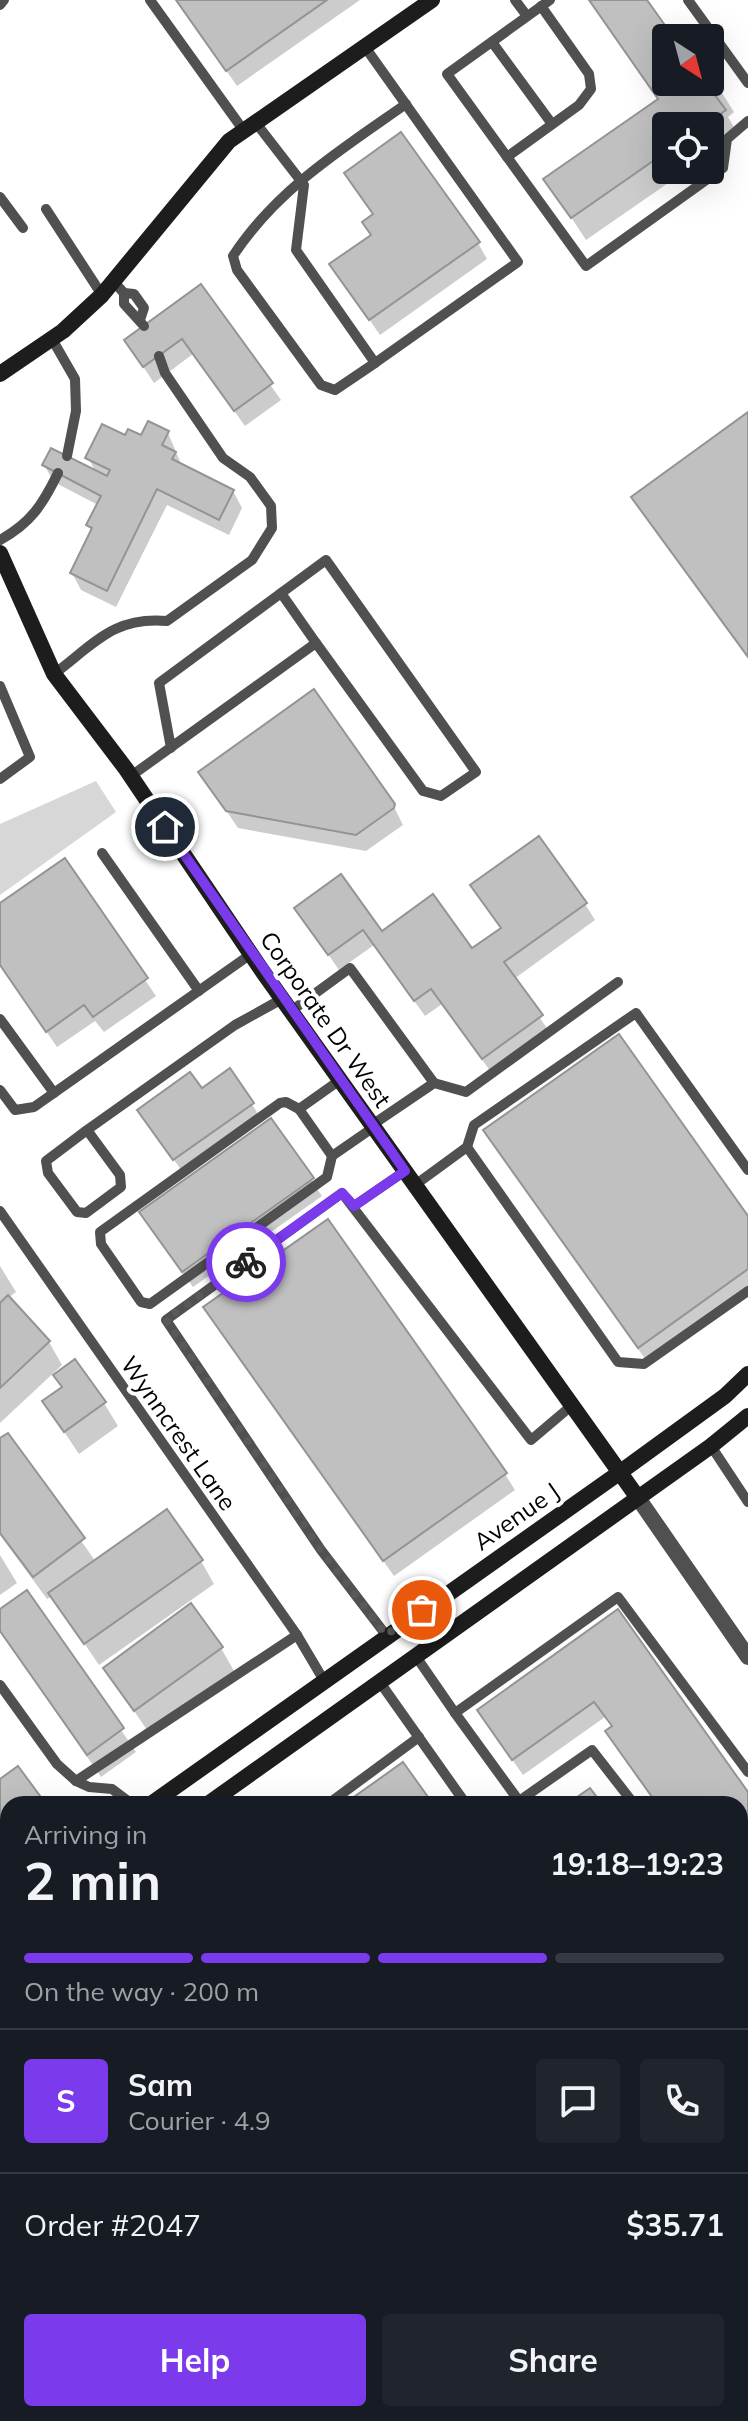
<!DOCTYPE html>
<meta charset="utf-8">
<style>
:root{--surface:#171b24;--page:#20242c;--text:#f1f3f6;--muted:#9ea1a6;--line:#363941;--accent:#7c3aed}
body{margin:0;font-family:Mulish,sans-serif;background:var(--page);color:var(--text);height:100vh;display:flex;flex-direction:column;font-size:30px;white-space:nowrap}
*{box-sizing:border-box;margin:0}
p{font-size:26px;color:var(--muted)}
.icon{flex:none;width:44px;height:44px;fill:none;stroke:currentColor;stroke-width:2;stroke-linecap:round;stroke-linejoin:round}
.map{position:relative;flex:1;overflow:hidden}
.sheet{position:absolute;left:0px;top:1796px;width:748px;height:626px;display:flex;flex-direction:column;background:var(--surface);border-radius:24px 24px 0 0;box-shadow:0 8px 32px #0002}
.sheet>*{flex:none}
.needle{width:52px;rotate:144deg}
.fabs{position:absolute;left:652px;top:24px;display:grid;gap:16px}
.fabs a{display:grid;place-items:center;width:72px;height:72px;border-radius:8px;background:var(--surface);box-shadow:0 8px 32px #0002;font-size:40px}
.pin{position:absolute;display:grid;place-items:center;width:68px;height:68px;color:#fff;margin:-34px;border:4px solid #fff;border-radius:50%;box-shadow:0 2px 8px #0007}
.courier{position:absolute;display:grid;place-items:center;width:80px;height:80px;margin:-40px;border:6px solid #7c3aed;border-radius:50%;background:#fff;color:#222;box-shadow:0 2px 10px #0007}
.headline em{font-style:normal;font-weight:700}
.headline div{display:flex;flex-direction:column-reverse}
.headline{display:flex;align-items:center;justify-content:space-between;height:136px;padding:0 24px}
h1{font-size:52px;font-weight:700;line-height:60px}
.bar{display:grid;grid-template-columns:repeat(4,1fr);gap:12px 8px;align-content:center;height:96px;padding:0 24px}
.bar i{height:10px;border-radius:6px;background:var(--line)}
.bar .active{background:var(--accent)}
.bar p{grid-column:span 4}
.line{display:flex;align-items:center;gap:20px;padding:0 24px;border-top:2px solid var(--line)}
.line div{flex:1}
.round{display:grid;place-items:center;flex:none;width:84px;height:84px;border-radius:8px;background:var(--page)}
.button{display:flex;gap:16px;margin-top:auto;padding:16px 24px}
.button a{flex:1;height:92px;border-radius:8px;background:var(--accent);color:#fff;font-size:32px;font-weight:700;line-height:92px;text-align:center}
.button a+a{background:var(--page);color:var(--text)}
.map>svg:first-child{display:block}
.green{fill:#d7d7d7}
.shadow{fill:#0003}
.building{fill:#c0c0c0;stroke:#949494;stroke-width:2}
.lines{fill:none;stroke-linecap:round;stroke-linejoin:round}
.lane{stroke:#505050;stroke-width:10}
.street{stroke:#505050;stroke-width:16}
.secondary{stroke:#1d1d1d;stroke-width:16}
.done{stroke:#595959;stroke-width:8;stroke-dasharray:0 14.4}
.route{stroke:#7c3aed;stroke-width:10}
.labels{text-anchor:middle;dominant-baseline:central;stroke-width:8;stroke-linejoin:round;paint-order:stroke}
.street-label{font-size:24px;fill:#000;stroke:#fff}
</style>
<div class="map">
<svg width="748" height="2421" viewBox="0 0 748 2421">
<rect width="100%" height="100%" fill="#fff"/>
<path class="green" d="M96 781 116 812 0 895V824Z"/>
<g class="shadow">
<path d="M177 0H360L237 86Z"/>
<path d="M591 0H644L671 38H666V82H710V74L734 112 728 117 738 134 710 154V126H666V170H687L586 240 546 179 659 100Z"/>
<path d="M478 243 487 259 380 335 332 265Z"/>
<path d="M201 287 281 400 245 426 193 354 154 383 126 341Z"/>
<path d="M168 433 182 466 233 491 242 508 229 535 167 505 116 607 81 590 72 573 92 533 88 525 98 505 54 482 44 465 96 472 88 458 126 438Z"/>
<path d="M200 772 393 805 403 825 366 851 238 828Z"/>
<path d="M64 861 156 996 104 1032 95 1021 57 1047 0 964V906Z"/>
<path d="M585 904 595 920 514 979 550 1033 493 1075 442 1004 425 1016 374 945 339 970 297 909 381 934 472 951Z"/>
<path d="M252 1104 259 1116 182 1171 147 1123Z"/>
<path d="M270 1121 322 1196 193 1287 151 1229Z"/>
<path d="M495 1147 748 1219V1292L648 1363Z"/>
<path d="M0 1266 16 1292 8 1298 49 1342 62 1365 0 1423Z"/>
<path d="M215 1324 505 1474 515 1490 394 1576Z"/>
<path d="M44 1402 104 1403 118 1426 79 1454Z"/>
<path d="M7 1435 96 1562 201 1561 214 1584 99 1665 52 1596 47 1599 0 1535V1441Z"/>
<path d="M0 1555 17 1583 0 1595Z"/>
<path d="M27 1592 136 1752 101 1777 0 1631V1611Z"/>
<path d="M617 1612 748 1796V1871L740 1877V1804H657L617 1748 608 1732 613 1728 605 1717 523 1775 489 1727Z"/>
<path d="M221 1648 234 1671 149 1733 105 1668Z"/>
<path d="M748 1989V2100L740 2106V1995Z"/>
<path d="M740 2191 748 2202V2267L740 2273Z"/>
<path d="M748 2313V2421H628L624 2414H740V2319Z"/>
<path d="M203 2414H429L419 2421H208Z"/>
</g>
<g class="building">
<path d="M176 0H327L226 71Z"/>
<path d="M589 0H647L674 38H666V82H710V70L723 88 714 94 726 110 703 126H666V152L571 218 543 179 658 99Z"/>
<path d="M401 132 480 242 369 320 329 264 371 235 362 222 373 214 344 173Z"/>
<path d="M201 284 273 383 234 411 182 339 143 367 124 340Z"/>
<path d="M748 412V657L631 497Z"/>
<path d="M148 421 169 431 162 445 176 452 172 459 234 490 219 520 157 489 107 591 70 573 92 528 86 525 101 496 42 465 51 448 107 476 110 470 85 458 102 424 125 435 128 429 141 435Z"/>
<path d="M314 689 395 804 394 808 356 835 226 811 198 772Z"/>
<path d="M539 836 587 903 504 962 543 1015 482 1059 431 989 414 1001 363 930 328 955 294 908 341 874 382 931 433 894 472 948 501 928 470 885Z"/>
<path d="M65 858 148 978 93 1017 84 1005 46 1032 0 965V903Z"/>
<path d="M619 1034 748 1216V1269L638 1348 483 1130Z"/>
<path d="M230 1068 254 1103 173 1160 137 1110 190 1072 202 1088Z"/>
<path d="M271 1118 314 1178 182 1272 139 1212Z"/>
<path d="M328 1219 507 1473 383 1561 203 1307Z"/>
<path d="M8 1295 50 1341 0 1388V1303Z"/>
<path d="M75 1359 106 1402 64 1432 42 1401 62 1387 53 1375Z"/>
<path d="M8 1433 85 1538 33 1577 0 1533V1438Z"/>
<path d="M167 1509 203 1560 84 1644 48 1593Z"/>
<path d="M27 1590 124 1728 87 1755 0 1631V1609Z"/>
<path d="M191 1603 223 1647 134 1711 103 1668Z"/>
<path d="M618 1609 748 1792V1848L740 1854V1804H657L605 1731 612 1726 594 1702 512 1760 477 1710Z"/>
<path d="M403 1762 433 1804H344Z"/>
<path d="M18 1766 46 1804H8V1831L0 1820V1779Z"/>
<path d="M590 1788 602 1804H567Z"/>
<path d="M748 1987V2077L740 2083V1993Z"/>
<path d="M740 2187 748 2199V2244L740 2250Z"/>
<path d="M748 2311V2403L740 2409V2317Z"/>
<path d="M0 2312 8 2326V2414H59L63 2421H0Z"/>
<path d="M203 2414H396L387 2421H208Z"/>
<path d="M623 2414H733L723 2421H628Z"/>
</g>
<g class="lines">
<g class="lane">
<path d="M150 0 244 131"/>
<path d="M515 0 527 16"/>
<path d="M550 0 447 74 586 266 723 168 727 139 748 121"/>
<path d="M688 0 748 83"/>
<path d="M0 5 4 0"/>
<path d="M492 42 552 124"/>
<path d="M256 123 304 185 296 250 375 363 518 262 365 47"/>
<path d="M507 157 579 105 591 89 589 74 541 6"/>
<path d="M0 197 23 228"/>
<path d="M46 209 102 295"/>
<path d="M113 281 124 293 134 294 144 308 140 320"/>
<path d="M124 293V304L144 326"/>
<path d="M52 339 75 379 76 411 67 456"/>
<path d="M375 363 335 390 321 385 237 270 233 256C277 189 342 149 406 104"/>
<path d="M0 540C31 523 43 504 58 473"/>
<path d="M281 593 316 643"/>
<path d="M54 674C94 644 114 616 167 621L252 560 272 528 271 506 250 477 223 458 165 373 159 356"/>
<path d="M0 686 30 757 0 779"/>
<path d="M131 776 316 643 423 791 441 796 476 772 326 560 159 683 171 748"/>
<path d="M102 853 199 991"/>
<path d="M291 1011 350 968 434 1083"/>
<path d="M0 1019 54 1093"/>
<path d="M340 1080 299 1109 286 1102 280 1103 100 1232 101 1244 141 1302 150 1304 327 1177 332 1156 374 1127"/>
<path d="M0 1090 15 1110 34 1107 251 954"/>
<path d="M299 1109 332 1156"/>
<path d="M372 1125 434 1083 466 1092 618 982"/>
<path d="M87 1130 46 1161 48 1173 77 1212 86 1213 121 1187 120 1175 87 1130 235 1025 282 999"/>
<path d="M467 1147 618 1362 644 1364 748 1291"/>
<path d="M415 1185 467 1147 474 1125 636 1013 748 1170"/>
<path d="M354 1206 405 1171"/>
<path d="M0 1211 297 1635 323 1679"/>
<path d="M711 1446 748 1502"/>
<path d="M386 1635 321 1550 166 1320 342 1193 531 1440 570 1407"/>
<path d="M415 1655 455 1713 618 1597 748 1772"/>
<path d="M379 1681 466 1804"/>
<path d="M0 1685 57 1764 76 1781 89 1787 112 1789 132 1804"/>
<path d="M455 1713 519 1801 592 1750 634 1804"/>
<path d="M76 1781 297 1635"/>
<path d="M328 1804 419 1737"/>
<path d="M0 1890 8 1901"/>
<path d="M740 1967 748 1961"/>
<path d="M0 2057 8 2051"/>
<path d="M0 2111 8 2122"/>
<path d="M740 2112 748 2107"/>
<path d="M740 2160 748 2172"/>
<path d="M0 2164 8 2175"/>
<path d="M0 2234 8 2248"/>
<path d="M740 2281 748 2275"/>
<path d="M105 2414 109 2421"/>
<path d="M182 2414 187 2421"/>
<path d="M445 2421 455 2414"/>
</g>
<g class="street">
<path d="M638 1498 748 1657"/>
<path d="M561 2414 566 2421"/>
</g>
<g class="secondary">
<path d="M0 374 63 331 102 295 229 141 432 0"/>
<path d="M0 553 54 674 126 769 263 972 638 1498"/>
<path d="M151 1804 619 1473 725 1396 748 1374"/>
<path d="M208 1804 711 1446 748 1416"/>
<path d="M0 1911 8 1906"/>
<path d="M0 1950 8 1944"/>
</g>
</g>
<g class="lines">
<path class="done" d="M246 1262 166 1320 321 1550 386 1635 422 1610"/>
<path class="route" d="M165 827 405 1171 354 1206 342 1193 246 1262"/>
</g>
<g class="labels">
<g class="street-label">
<text transform="translate(326 1019) rotate(55)">Corporate Dr West</text>
<text transform="translate(179 1433) rotate(55)">Wynncrest Lane</text>
<text transform="translate(516 1516) rotate(-35)">Avenue J</text>
</g>
</g>
</svg>
<div class="fabs">
<a><svg class="needle" viewBox="-14 -14 28 28"><path d="M0-13l5 13h-10z" fill="#e53935"/><path d="M0 13l5-13h-10z" fill="#9ea1a6"/></svg></a>
<a><svg class="icon" aria-label="locate" viewBox="0 0 24 24"><circle cx="12" cy="12" r="6"/><path d="M12 2v4M12 18v4M2 12h4M18 12h4"/></svg></a>
</div>
<div class="pin" style="left:422px;top:1610px;background:#ea580c"><svg class="icon" aria-label="bag" viewBox="0 0 24 24"><path d="M5 8h14l-1 12H6zM9 8a3 3 0 0 1 6 0"/></svg></div>
<div class="pin" style="left:165px;top:827px;background:#1f2937"><svg class="icon" aria-label="home" viewBox="0 0 24 24"><path d="M3 11l9-7 9 7M6 9v11h12V9"/></svg></div>
<div class="courier" style="left:246px;top:1262px"><svg class="icon" aria-label="bike" viewBox="0 0 24 24"><circle cx="6" cy="16" r="4"/><circle cx="18" cy="16" r="4"/><path d="M6 16l4-8h5l3 8M10 8l3 8H6M13 5h3"/></svg></div>
<section class="sheet">
<div class="headline"><div><h1>2 min</h1><p>Arriving in</p></div><em>19:18–19:23</em></div>
<div class="bar"><i class="active"></i><i class="active"></i><i class="active"></i><i></i><p>On the way · 200 m</p></div>
<div class="line" style="height:144px"><b class="round" style="background:var(--accent);color:#fff">S</b><div><b>Sam</b><p>Courier · 4.9</p></div><a class="round"><svg class="icon" aria-label="chat" viewBox="0 0 24 24"><path d="M4 5h16v11H9l-5 4z"/></svg></a><a class="round"><svg class="icon" aria-label="phone" viewBox="0 0 24 24"><path d="M5 4h4l2 5-3 2q2 4 5 5l2-3 5 2v4C11 20 4 13 5 4z"/></svg></a></div>
<div class="line" style="height:104px"><div>Order #2047</div><b>$35.71</b></div>
<div class="button"><a>Help</a><a>Share</a></div>
</section>
</div>
